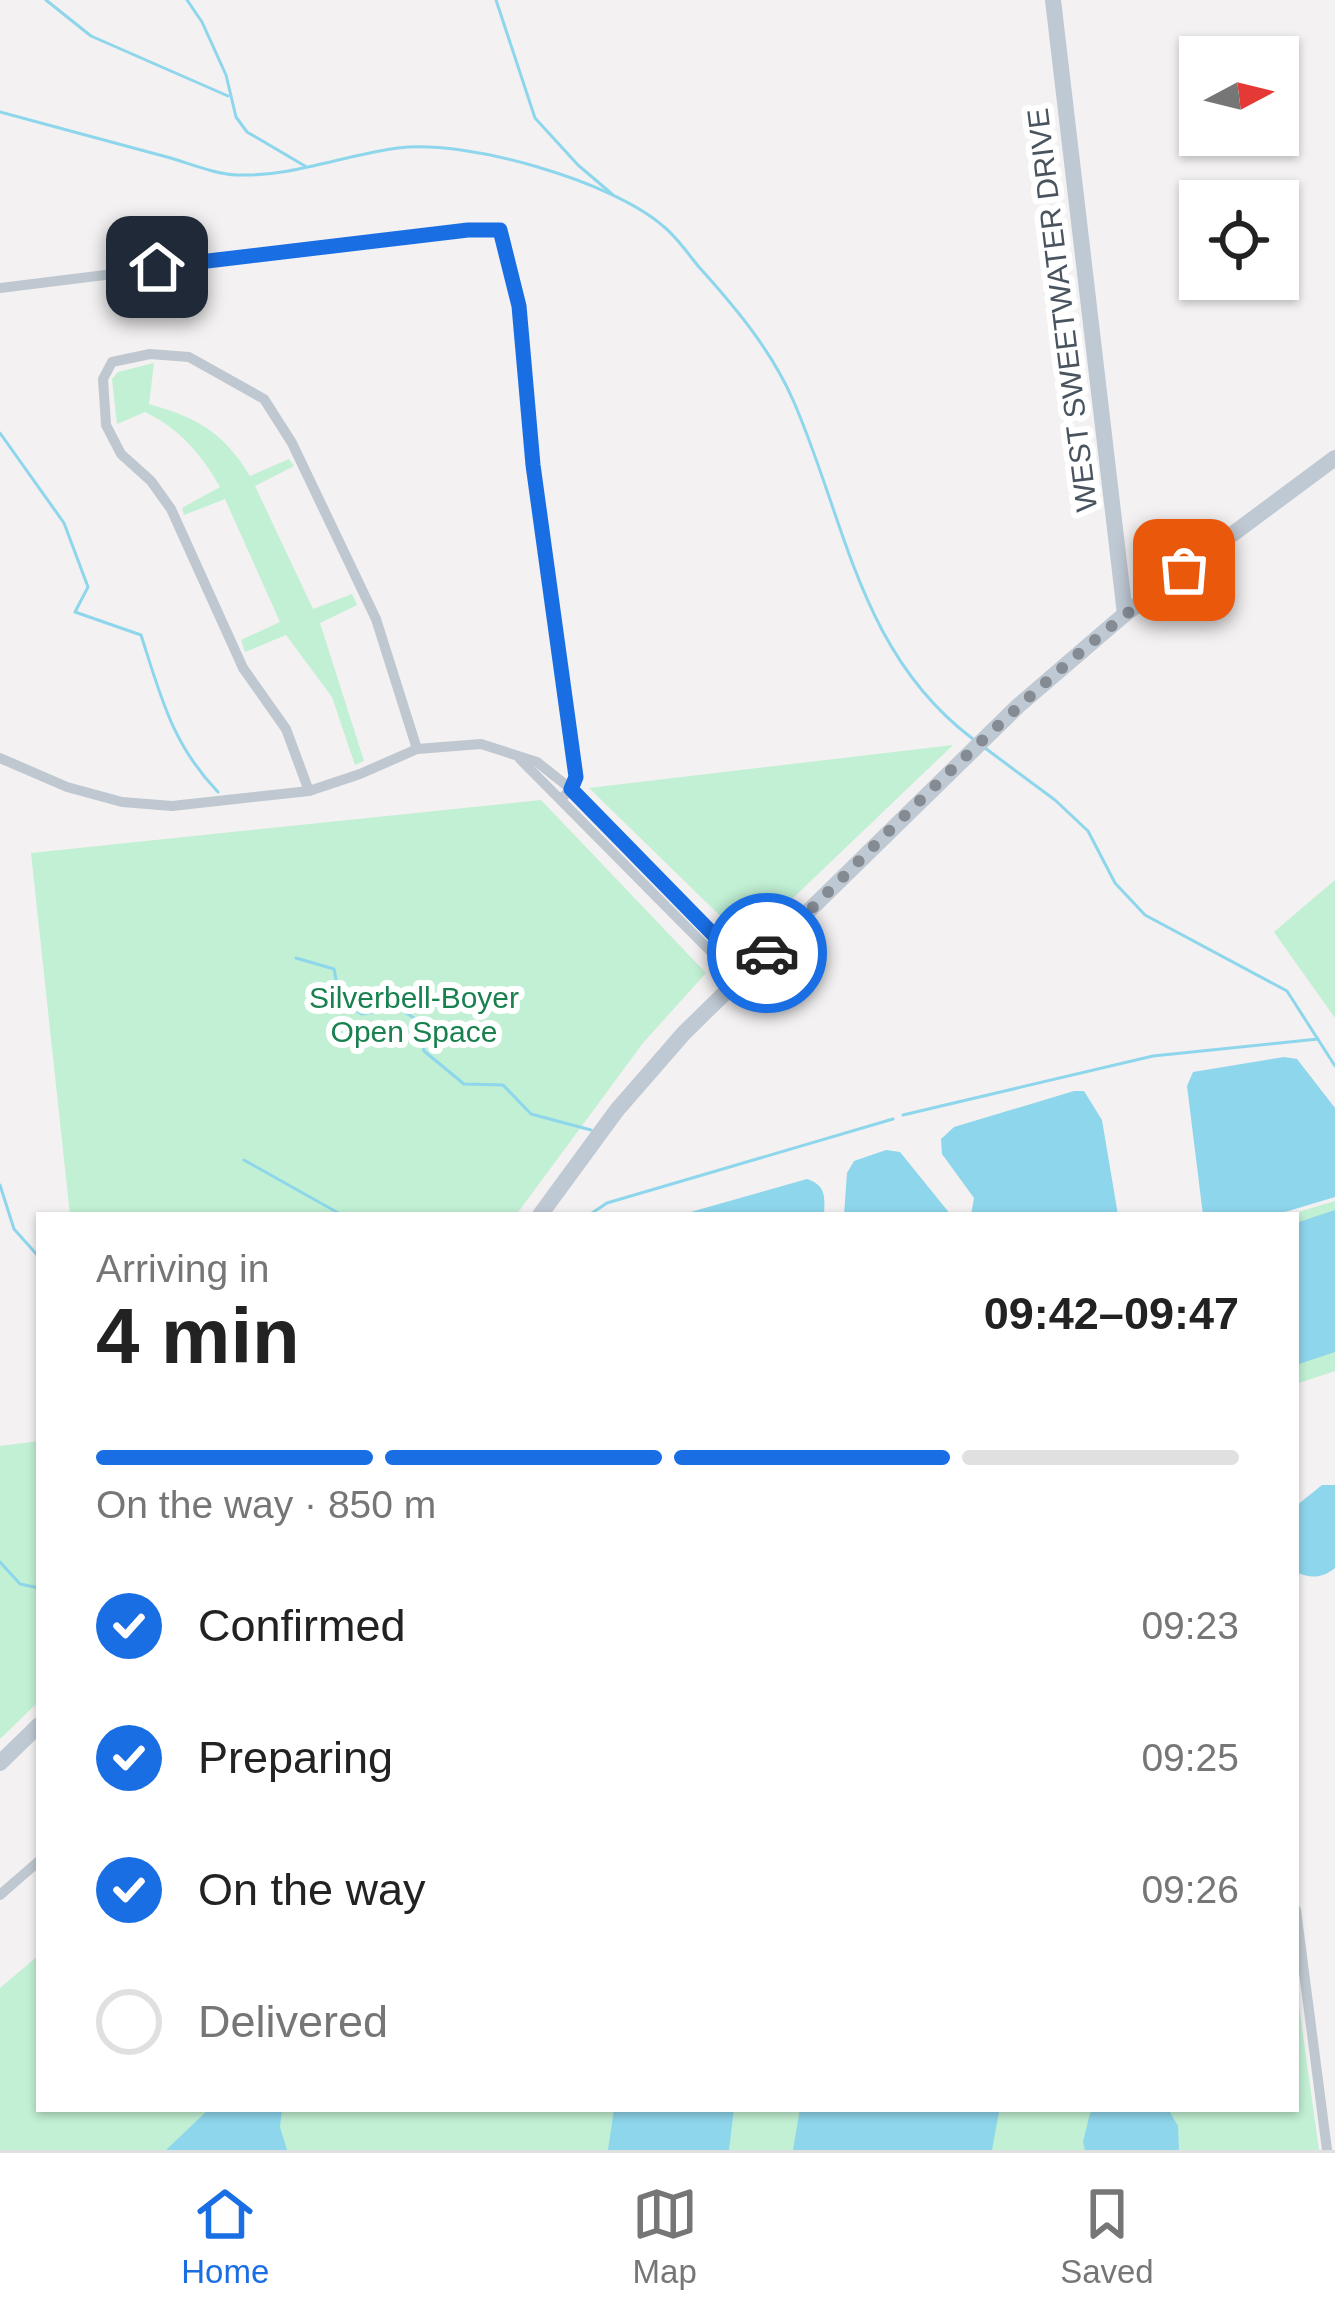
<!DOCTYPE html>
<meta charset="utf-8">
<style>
:root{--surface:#fff;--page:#f6f6f6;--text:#222;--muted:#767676;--line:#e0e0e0;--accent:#1a6ee4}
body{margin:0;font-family:Helvetica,sans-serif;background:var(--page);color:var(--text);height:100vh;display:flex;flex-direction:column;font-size:45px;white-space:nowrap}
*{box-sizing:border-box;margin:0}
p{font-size:39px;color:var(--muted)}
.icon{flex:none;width:66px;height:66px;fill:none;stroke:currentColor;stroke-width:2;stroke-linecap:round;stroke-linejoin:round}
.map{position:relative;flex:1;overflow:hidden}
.panel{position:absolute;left:36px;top:1212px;width:1263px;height:900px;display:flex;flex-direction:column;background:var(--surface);border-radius:0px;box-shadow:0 3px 9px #0004}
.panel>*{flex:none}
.needle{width:78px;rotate:83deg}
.tools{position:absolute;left:1179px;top:36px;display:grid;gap:24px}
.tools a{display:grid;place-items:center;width:120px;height:120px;border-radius:0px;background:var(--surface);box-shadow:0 3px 9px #0004;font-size:60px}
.pin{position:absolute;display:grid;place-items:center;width:102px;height:102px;color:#fff;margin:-51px;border-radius:24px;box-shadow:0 6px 18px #0006}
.courier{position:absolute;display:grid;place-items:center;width:120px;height:120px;margin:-60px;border:9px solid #1a6ee4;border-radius:50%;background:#fff;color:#222;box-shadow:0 3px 15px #0007}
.head em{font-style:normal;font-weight:800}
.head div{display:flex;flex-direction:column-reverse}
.head{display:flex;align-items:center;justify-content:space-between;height:204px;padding:0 60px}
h1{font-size:78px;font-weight:800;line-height:90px}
.bar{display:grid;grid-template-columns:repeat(4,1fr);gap:18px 12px;align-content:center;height:144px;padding:0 60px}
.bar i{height:15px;border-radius:9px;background:var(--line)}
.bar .active{background:var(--accent)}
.bar p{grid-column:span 4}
ol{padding:0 60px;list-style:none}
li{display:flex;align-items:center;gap:36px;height:132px}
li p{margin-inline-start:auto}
li .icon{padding:12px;border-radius:50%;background:var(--accent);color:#fff;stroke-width:4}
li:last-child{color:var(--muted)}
li i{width:66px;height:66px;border:6px solid var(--line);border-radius:50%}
.tab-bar{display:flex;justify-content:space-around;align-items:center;height:168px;border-top:3px solid var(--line);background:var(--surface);font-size:33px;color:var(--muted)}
.tab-bar a{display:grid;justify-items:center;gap:6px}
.tab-bar .active{color:var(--accent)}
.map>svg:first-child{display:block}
.green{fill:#c1f0d4}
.water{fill:#8ed6ec}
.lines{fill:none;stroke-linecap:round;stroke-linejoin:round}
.stream{stroke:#8ed6ec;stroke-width:3}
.street{stroke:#bfc8d0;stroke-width:10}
.secondary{stroke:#bfc9d4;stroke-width:16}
.done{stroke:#848b92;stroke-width:12;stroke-dasharray:0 21.6}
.route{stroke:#1a6ee4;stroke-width:15}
.labels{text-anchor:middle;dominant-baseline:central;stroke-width:12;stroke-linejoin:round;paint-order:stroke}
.street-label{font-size:30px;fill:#49545f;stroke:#fff}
.park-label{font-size:30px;fill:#18814f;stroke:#fff}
</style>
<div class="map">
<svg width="1335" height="2150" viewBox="0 0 1335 2150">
<rect width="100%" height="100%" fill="#f3f1f1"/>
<g class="green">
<path d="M154 363 149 404C198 418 223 432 250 476L289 459 294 466 255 486 313 609 352 594 357 605 320 623 364 761 355 765 332 697 286 635 245 652 241 640 280 622 225 499 184 515 182 508 220 487C202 455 179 428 145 412L117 424 112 379 118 372Z"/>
<path d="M953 745 747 942 589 788Z"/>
<path d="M541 800 706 973 643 1043 516 1215H70L31 853Z"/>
<path d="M1335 880V1018L1274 932Z"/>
<path d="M1335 1201V1371L1296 1384V1215H1288Z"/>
<path d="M39 1441V1701L0 1739V1446Z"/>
<path d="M39 1955V2109H1296V1984L1319 2150H0V1988Z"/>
</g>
<g class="water">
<path d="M1284 1057 1297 1059 1335 1108V1197L1275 1215H1203L1187 1086 1193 1072Z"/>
<path d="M1074 1091H1084L1102 1120 1118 1215H971L974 1198 942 1154 941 1139 954 1127Z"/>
<path d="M886 1150 900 1152 951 1215H844L847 1173 854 1161Z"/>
<path d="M807 1179C826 1185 825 1197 824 1215H680Z"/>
<path d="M1335 1210V1352L1296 1365V1223Z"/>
<path d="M1322 1485H1335V1568C1323 1578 1310 1579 1296 1572V1506Z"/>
<path d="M209 2109H282L280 2127 287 2150H166Z"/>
<path d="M614 2109H734L729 2150H608Z"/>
<path d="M800 2109H998L999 2112 992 2150H793Z"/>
<path d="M1099 2109H1168L1178 2126 1179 2150H1085L1083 2142 1090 2113Z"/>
</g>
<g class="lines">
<g class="stream">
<path d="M46 0 91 36 228 96"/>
<path d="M187 0 202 22 226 75 236 117 247 132 305 166"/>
<path d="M496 0 535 118 578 165 612 194"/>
<path d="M0 112C56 127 111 142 167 157 189 163 214 174 237 175 292 177 344 155 398 148 466 139 612 181 663 226 677 237 688 254 699 267 736 308 771 350 793 400 846 521 859 653 973 739"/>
<path d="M0 433 64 523 88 587 75 612 141 635C161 697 172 744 218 792"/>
<path d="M985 748 1055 800 1088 831 1115 883 1145 915 1287 991 1335 1066"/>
<path d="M296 958 334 969 340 1001 362 1014 397 1007 420 1022 424 1051 464 1084 503 1085 531 1114 591 1130"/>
<path d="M903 1115 1153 1056 1318 1039"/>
<path d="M244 1160 342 1215"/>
<path d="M0 1185 14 1229 39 1257"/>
<path d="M589 1215 607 1203 893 1119"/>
<path d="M0 1562 20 1584 39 1588"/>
</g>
<g class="street">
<path d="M0 288 468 230H501L519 306 533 465 576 777 571 789 562 798"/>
<path d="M0 758 67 787 122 802 172 806 309 791 360 774 417 749 481 744 537 762 571 789 749 971"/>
<path d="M520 759 739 980"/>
<path d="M309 791 286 729 243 668 171 509 151 481 121 454 106 425 103 379 112 362 150 354 189 357 264 399 292 443 376 619 417 749"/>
<path d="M0 1895 39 1861"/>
<path d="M1296 1910 1327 2150"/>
</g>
<g class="secondary">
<path d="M1053 0 1125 614"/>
<path d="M540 1215 617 1110 684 1033 1018 706 1125 614 1335 458"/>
<path d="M0 1763 39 1725"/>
</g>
</g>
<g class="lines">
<path class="done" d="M767 953C901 820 1031 682 1184 570"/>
<path class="route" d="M157 267 468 230H500L519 306 533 465 576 777 571 789 749 971 767 953"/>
</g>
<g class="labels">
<g class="street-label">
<text transform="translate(1062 310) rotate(-97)">WEST SWEETWATER DRIVE</text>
</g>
<g class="park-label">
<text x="414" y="997">Silverbell-Boyer<tspan x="414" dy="34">Open Space</tspan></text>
</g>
</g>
</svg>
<div class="tools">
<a><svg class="needle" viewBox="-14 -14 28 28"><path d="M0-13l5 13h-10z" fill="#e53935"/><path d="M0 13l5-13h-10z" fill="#767676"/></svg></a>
<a><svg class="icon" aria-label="locate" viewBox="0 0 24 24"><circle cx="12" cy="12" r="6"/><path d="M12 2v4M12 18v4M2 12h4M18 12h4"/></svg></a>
</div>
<div class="pin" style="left:1184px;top:570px;background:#ea580c"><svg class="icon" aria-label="bag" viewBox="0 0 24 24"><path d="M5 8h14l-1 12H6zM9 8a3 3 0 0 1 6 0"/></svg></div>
<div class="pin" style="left:157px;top:267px;background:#1f2937"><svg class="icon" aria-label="home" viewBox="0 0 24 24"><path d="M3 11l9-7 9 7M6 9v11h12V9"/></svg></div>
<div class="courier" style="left:767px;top:953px"><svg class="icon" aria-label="car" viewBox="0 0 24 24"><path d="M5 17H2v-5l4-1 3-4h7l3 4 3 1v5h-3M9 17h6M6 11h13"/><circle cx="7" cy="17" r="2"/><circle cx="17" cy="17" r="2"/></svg></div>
<section class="panel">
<div class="head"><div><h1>4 min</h1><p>Arriving in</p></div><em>09:42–09:47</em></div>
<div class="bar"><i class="active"></i><i class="active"></i><i class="active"></i><i></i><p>On the way · 850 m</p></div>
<ol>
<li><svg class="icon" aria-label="check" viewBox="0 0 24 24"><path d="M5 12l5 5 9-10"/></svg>Confirmed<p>09:23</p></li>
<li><svg class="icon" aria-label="check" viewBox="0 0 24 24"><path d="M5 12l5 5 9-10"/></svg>Preparing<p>09:25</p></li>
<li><svg class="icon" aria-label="check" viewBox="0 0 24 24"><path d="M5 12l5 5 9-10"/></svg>On the way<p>09:26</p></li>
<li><i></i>Delivered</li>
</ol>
</section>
</div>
<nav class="tab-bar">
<a class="active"><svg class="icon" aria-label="home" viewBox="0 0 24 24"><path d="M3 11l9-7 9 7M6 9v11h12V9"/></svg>Home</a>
<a><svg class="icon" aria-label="map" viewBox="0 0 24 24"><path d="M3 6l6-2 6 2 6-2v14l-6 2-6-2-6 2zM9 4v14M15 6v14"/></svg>Map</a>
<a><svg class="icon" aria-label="saved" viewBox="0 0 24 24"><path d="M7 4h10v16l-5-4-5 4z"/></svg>Saved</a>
</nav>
